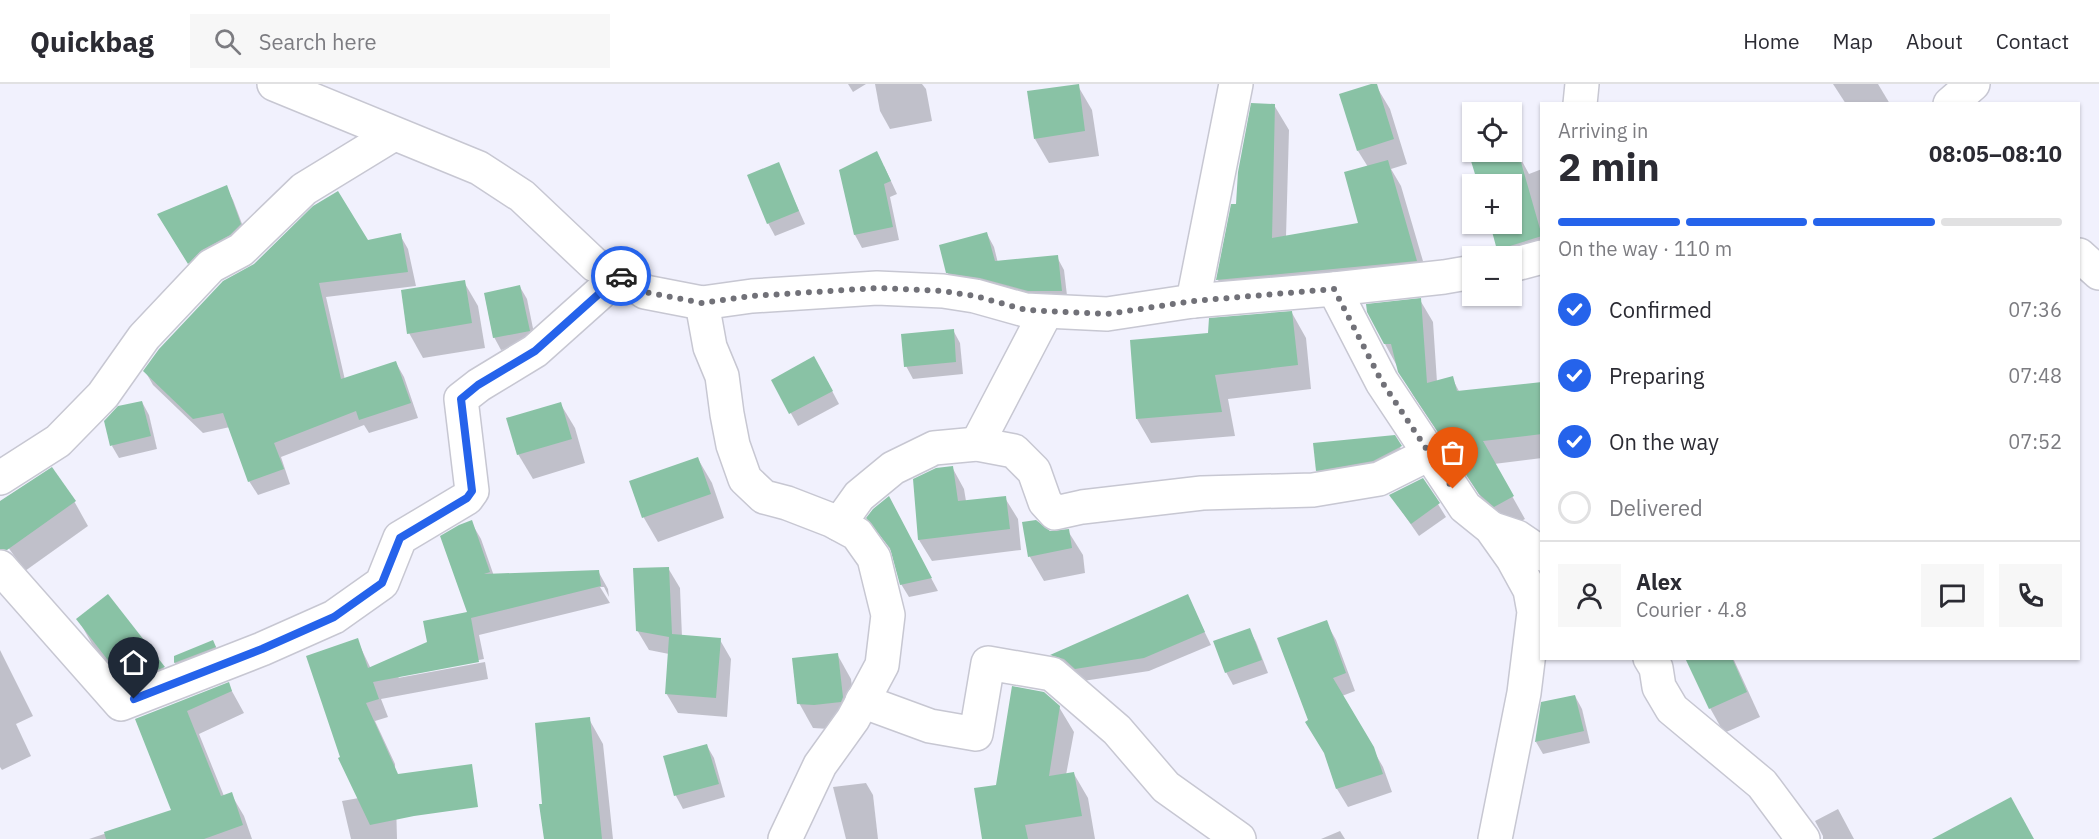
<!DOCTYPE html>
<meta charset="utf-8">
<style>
:root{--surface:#fff;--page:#f7f7f7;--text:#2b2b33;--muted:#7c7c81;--line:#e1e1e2;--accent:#2563eb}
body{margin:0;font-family:"IBM Plex Sans",sans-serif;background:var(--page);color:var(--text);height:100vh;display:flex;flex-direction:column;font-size:22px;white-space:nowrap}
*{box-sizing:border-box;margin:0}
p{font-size:20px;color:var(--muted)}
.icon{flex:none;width:33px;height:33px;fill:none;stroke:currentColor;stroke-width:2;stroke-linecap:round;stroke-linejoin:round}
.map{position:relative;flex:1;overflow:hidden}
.side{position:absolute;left:1540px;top:18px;width:540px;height:558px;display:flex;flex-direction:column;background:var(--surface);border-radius:0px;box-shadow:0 2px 4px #0004}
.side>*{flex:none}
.tools{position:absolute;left:1462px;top:18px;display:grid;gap:12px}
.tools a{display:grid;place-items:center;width:60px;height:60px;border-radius:0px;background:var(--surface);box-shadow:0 2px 4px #0004;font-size:30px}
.pin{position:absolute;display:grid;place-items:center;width:51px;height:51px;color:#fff;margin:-62px -26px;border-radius:50% 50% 50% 0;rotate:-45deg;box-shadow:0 0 6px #0007}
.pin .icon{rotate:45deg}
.courier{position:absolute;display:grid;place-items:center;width:60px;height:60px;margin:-30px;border:4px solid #2563eb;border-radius:50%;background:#fff;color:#222;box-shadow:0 2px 8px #0007}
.overview em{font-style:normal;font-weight:800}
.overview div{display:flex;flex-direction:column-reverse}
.overview{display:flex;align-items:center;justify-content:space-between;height:102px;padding:0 18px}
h1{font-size:39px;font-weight:800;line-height:45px}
.bar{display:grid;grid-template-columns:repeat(4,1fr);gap:9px 6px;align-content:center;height:72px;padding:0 18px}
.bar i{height:8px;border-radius:4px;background:var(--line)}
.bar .current{background:var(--accent)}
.bar p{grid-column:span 4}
.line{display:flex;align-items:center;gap:15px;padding:0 18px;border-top:2px solid var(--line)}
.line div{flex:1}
.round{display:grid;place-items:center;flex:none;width:63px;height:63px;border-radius:0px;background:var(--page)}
ol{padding:0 18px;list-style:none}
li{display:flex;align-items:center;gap:18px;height:66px}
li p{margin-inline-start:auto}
li .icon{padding:6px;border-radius:50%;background:var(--accent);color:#fff;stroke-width:4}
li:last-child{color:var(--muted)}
li i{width:33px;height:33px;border:3px solid var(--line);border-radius:50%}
header{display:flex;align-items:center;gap:36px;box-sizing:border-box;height:84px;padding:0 30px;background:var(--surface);border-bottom:2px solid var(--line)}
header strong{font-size:28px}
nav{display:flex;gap:33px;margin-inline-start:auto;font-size:21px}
.search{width:420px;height:54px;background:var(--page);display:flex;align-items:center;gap:15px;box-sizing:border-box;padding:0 21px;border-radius:0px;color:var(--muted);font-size:22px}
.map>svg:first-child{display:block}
.shadow{fill:#0003}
.building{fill:#89c2a5}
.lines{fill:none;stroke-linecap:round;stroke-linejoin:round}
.street-casing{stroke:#c7c7d2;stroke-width:36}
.street{stroke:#fff;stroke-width:33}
.done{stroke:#717178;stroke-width:6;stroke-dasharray:0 10.8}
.route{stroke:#2563eb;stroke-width:8}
</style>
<header>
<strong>Quickbag</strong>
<div class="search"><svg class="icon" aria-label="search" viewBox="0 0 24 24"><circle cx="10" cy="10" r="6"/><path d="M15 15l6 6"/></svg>Search here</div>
<nav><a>Home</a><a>Map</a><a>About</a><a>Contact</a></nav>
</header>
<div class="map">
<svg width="2099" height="755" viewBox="0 0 2099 755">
<rect width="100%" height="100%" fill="#f1f1fd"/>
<g class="shadow">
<path d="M848 0H866L853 8Z"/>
<path d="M875 0H922L926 5 932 37 890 45 880 27Z"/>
<path d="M1375 0 1390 25 1407 80 1391 85 1401 102 1430 201 1232 220 1218 196 1233 122H1238L1274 21 1289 46 1286 153 1360 140 1368 83 1358 67Z"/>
<path d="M1833 0H1878L1890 20H1846Z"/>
<path d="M1078 2 1092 26 1099 72 1049 79 1035 55Z"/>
<path d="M1516 66 1529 90 1542 85V178L1503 172 1499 165 1491 140H1512V100H1480L1473 78Z"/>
<path d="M778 80 805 140 775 152 768 139Z"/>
<path d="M884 82 897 110 890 113 899 156 862 164 855 151 840 86Z"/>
<path d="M226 103 233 116 247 153 196 191 159 131Z"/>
<path d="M987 150 994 163 998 179 1057 173 1064 186 1068 220 955 201 947 188Z"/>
<path d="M400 151 408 165 416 202 326 213 345 296 396 279 404 293 418 334 369 349 364 341 281 373 290 400 258 411 249 397 230 343 203 349 153 301 145 287 367 157Z"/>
<path d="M464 198 478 222 485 264 423 274 409 249Z"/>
<path d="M520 203 527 215 536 259 501 266 494 253Z"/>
<path d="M1420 216 1433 238 1437 298 1452 294 1460 309 1542 299V374L1494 380 1525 435 1508 444 1494 433 1413 311 1385 260Z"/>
<path d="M1292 229 1306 254 1311 305 1228 315 1235 352 1151 359 1137 335 1209 251Z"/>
<path d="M953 246 960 259 963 290 913 295 906 282Z"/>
<path d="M821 286 839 320 798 342 773 297Z"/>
<path d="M142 318 149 331 157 365 119 374 112 362Z"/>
<path d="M560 319 575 344 585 379 533 395 518 370Z"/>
<path d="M1394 353 1408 376 1324 399 1317 386Z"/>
<path d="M698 375 712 399 724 434 658 458 644 434 631 397Z"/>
<path d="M952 383 964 405 966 417 1005 414 1018 435 1021 466 932 477 919 456 915 396Z"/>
<path d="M1423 396 1446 433 1419 452 1391 412Z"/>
<path d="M74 417 88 442 25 487 0 452V420Z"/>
<path d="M895 426 938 507 909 513 901 500 892 468 868 434Z"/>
<path d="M471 438 481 455 494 492 598 487 608 505 609 513 604 503H600L610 519 479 551 484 575 402 591 398 594 485 578 488 595 381 615 388 633 375 637 395 680 397 755H351L342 717 359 714 357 556 371 585 428 559 469 529Z"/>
<path d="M1024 439 1049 449 1068 447 1083 471 1085 489 1044 497 1030 473Z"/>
<path d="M668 484 680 504 682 553 720 556 731 575 727 633 678 629 666 609 669 570 649 566 637 546Z"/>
<path d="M108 512 164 584 177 608 130 609 92 560 78 535Z"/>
<path d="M1187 512 1211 561 1149 587 1083 597 1059 583 1052 571Z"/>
<path d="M1326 538 1336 556 1355 607 1342 612 1383 683 1392 708 1348 723 1337 705 1326 671 1309 637Z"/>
<path d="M1249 545 1256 558 1268 589 1233 601 1226 588Z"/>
<path d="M213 558 220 570 182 591 175 579V573Z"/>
<path d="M0 566 33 632 16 640 31 672 2 686 0 683Z"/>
<path d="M837 570 851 595 857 639 829 645 813 644 799 619Z"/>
<path d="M1687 574H1733L1760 633 1724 649 1710 624Z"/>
<path d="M228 600 244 629 199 650 224 712 231 710 244 732 252 755H89L173 727 137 635Z"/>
<path d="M1575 612 1582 625 1590 659 1543 670 1536 658Z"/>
<path d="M1059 623 1074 648 1066 691 1074 690 1088 714 1095 755H983L975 705 997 702Z"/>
<path d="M589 635 603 660 613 755H546L541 722 544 721Z"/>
<path d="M707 662 714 674 725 713 683 725 676 712 665 673Z"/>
<path d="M866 699 873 711 878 755H846L833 703Z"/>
<path d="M1838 725 1845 738 1854 755H1823V752L1815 737Z"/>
<path d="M1340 747 1345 755H1321Z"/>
</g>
<g class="building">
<path d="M1079 0 1085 47 1034 55 1027 7Z"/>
<path d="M1371 0H1377L1394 55 1357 67 1339 10Z"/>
<path d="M1251 19 1275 20 1272 154 1358 139 1344 88 1388 76 1417 177 1216 196 1231 120H1236L1238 88Z"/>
<path d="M1517 64 1542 152 1497 166 1490 140H1512V100H1478L1471 77 1505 68H1512V66Z"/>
<path d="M877 67 891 97 884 100 893 143 854 151 839 86Z"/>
<path d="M779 78 799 127 767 140 747 91Z"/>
<path d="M227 101 241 140 230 151 202 166 188 180 157 130Z"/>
<path d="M338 107 368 156 401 149 408 188 319 199 341 295 396 277 411 319 359 336 356 327 274 359 284 385 248 398 223 329 193 335 143 287 159 265 223 197 254 180 313 122Z"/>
<path d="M987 148 995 177 1058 171 1062 207H1028L980 194 946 189 939 161Z"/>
<path d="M465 196 472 239 407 250 401 206Z"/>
<path d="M520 201 530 247 493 254 484 209Z"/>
<path d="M1421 214 1427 299 1453 292 1457 307 1542 298V350L1483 357 1514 412 1494 423 1479 410 1398 288 1391 260H1384L1367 228 1366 220Z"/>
<path d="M1292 227 1298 281 1215 291 1222 328 1136 335 1130 256 1208 249 1209 234Z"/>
<path d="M954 245 956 278 904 283 901 250Z"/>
<path d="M814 272 833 307 789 330 771 296Z"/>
<path d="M142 317 151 352 110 362 104 337 118 322Z"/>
<path d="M561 318 572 355 517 371 506 334Z"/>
<path d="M1395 351 1402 362 1373 377 1316 387 1313 359Z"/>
<path d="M698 373 711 410 642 434 629 397Z"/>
<path d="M953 382 958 417 1006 412 1010 445 918 456 913 395 936 384Z"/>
<path d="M52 383 76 417 7 466 0 465V417Z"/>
<path d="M1423 394 1440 419 1411 440 1389 411Z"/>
<path d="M889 412 932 494 900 501 890 464 866 434 873 425Z"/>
<path d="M472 436 490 488 484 490 599 486 601 502 471 534 479 578 373 598 379 615 366 619 398 690 472 680 478 723 414 732 370 741 338 674 340 673 306 572 358 554 368 584 427 558 423 537 467 528 440 452 459 441Z"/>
<path d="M1036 436 1050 447 1069 445 1072 464 1028 473 1022 438Z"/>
<path d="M669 483 672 550 721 554 716 614 665 610 669 553 636 547 633 484Z"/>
<path d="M108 510 165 583 126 598 114 584 76 535Z"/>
<path d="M1188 510 1205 548 1144 574 1075 585 1064 575 1050 571Z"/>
<path d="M1327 536 1346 589 1333 594 1374 663 1383 690 1336 705 1324 669 1305 638 1308 636 1277 554Z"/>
<path d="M1250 544 1262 576 1225 589 1213 557Z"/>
<path d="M213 556 216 563 174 579V572Z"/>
<path d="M838 569 843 613 841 618 814 621 797 620 792 574Z"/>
<path d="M1685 574H1732L1747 608 1709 625Z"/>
<path d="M229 598 232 607 187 627 221 712 232 708 243 741 204 755H106L104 748 171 726 135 635Z"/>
<path d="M1012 602 1044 608 1060 622 1049 692 1074 688 1082 732 1025 741 1028 755H982L974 704 996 701Z"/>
<path d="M1575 611 1584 647 1535 658 1541 618Z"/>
<path d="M590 633 602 755H544L539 720H542L535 639Z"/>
<path d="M707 660 719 700 674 712 663 672Z"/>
<path d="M2011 713 2034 755H1932Z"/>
</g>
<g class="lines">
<g class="street-casing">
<g id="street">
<path d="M274 0 479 84 522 112 595 181 620 191 645 208 702 219 752 212 877 204 943 207 975 212 1025 226 1107 230 1193 217 1334 205 1444 193 1473 188"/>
<path d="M1580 20 1582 0"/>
<path d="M1950 20 1973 0"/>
<path d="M2079 171 2099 189"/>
<path d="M1512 181 1542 173"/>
<path d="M1334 205 1382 298 1465 423 1491 444 1513 475 1530 506 1534 528 1524 609 1495 755"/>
<path d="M1193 217 1236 0"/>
<path d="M702 219 710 263 722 292 727 330 733 361 745 395 764 413 787 419 831 436 857 450 874 474 888 531 882 581 853 635 820 681 785 755"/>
<path d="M977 360 1046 228"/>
<path d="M0 394 58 357 103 311 144 253 211 182 241 166 304 105 394 50"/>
<path d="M839 440 859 412 893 384 934 364 977 360 1014 367 1034 387 1045 418 1055 429 1082 423 1202 409 1313 406 1379 395 1429 370"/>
<path d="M1493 445 1517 453 1542 470"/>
<path d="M0 483 121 620 262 565 334 533 382 499 400 454 467 414 472 407 461 315 479 301 535 267 620 191"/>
<path d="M1650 574 1656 584 1659 603 1672 625 1762 700 1803 755"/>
<path d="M862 617 930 642 976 650 988 579 1052 590 1117 646 1166 703 1239 755"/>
</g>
</g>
<use href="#street" class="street"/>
</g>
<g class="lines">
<path class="done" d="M621 192 645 208 702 219 752 212 877 204 942 207 975 212 1026 226 1107 230 1193 217 1334 205 1382 298 1453 405"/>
<path class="route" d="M134 615 262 565 334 533 382 499 400 454 467 414 472 407 461 315 478 301 535 267 620 191 621 192"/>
</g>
</svg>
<div class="tools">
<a><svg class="icon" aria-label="locate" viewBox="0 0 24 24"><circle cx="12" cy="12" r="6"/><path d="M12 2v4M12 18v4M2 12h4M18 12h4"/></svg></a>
<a>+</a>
<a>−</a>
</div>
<div class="pin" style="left:1453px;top:405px;background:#ea580c"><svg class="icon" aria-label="bag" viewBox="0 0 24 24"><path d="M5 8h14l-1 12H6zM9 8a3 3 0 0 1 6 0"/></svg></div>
<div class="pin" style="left:134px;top:615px;background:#1f2937"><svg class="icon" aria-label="home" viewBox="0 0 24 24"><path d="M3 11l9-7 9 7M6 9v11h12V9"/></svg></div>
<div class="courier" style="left:621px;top:192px"><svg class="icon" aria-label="car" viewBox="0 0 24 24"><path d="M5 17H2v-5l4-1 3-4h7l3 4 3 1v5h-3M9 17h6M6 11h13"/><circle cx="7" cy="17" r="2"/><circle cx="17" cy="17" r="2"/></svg></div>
<section class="side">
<div class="overview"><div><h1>2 min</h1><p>Arriving in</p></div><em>08:05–08:10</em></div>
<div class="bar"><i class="current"></i><i class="current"></i><i class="current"></i><i></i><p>On the way · 110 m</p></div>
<ol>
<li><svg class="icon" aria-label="check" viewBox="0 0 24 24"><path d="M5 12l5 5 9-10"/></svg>Confirmed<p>07:36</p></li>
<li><svg class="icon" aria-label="check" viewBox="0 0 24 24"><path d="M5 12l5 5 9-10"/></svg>Preparing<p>07:48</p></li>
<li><svg class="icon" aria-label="check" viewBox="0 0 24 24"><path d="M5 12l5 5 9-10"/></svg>On the way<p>07:52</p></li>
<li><i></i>Delivered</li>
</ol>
<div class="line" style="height:108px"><a class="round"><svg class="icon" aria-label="person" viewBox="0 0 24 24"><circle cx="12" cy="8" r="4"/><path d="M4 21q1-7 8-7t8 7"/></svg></a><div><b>Alex</b><p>Courier · 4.8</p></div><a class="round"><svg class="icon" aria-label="chat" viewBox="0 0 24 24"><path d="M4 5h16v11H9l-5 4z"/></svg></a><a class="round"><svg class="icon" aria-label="phone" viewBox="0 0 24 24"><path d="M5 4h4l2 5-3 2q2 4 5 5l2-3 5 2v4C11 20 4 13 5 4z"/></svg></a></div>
</section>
</div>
